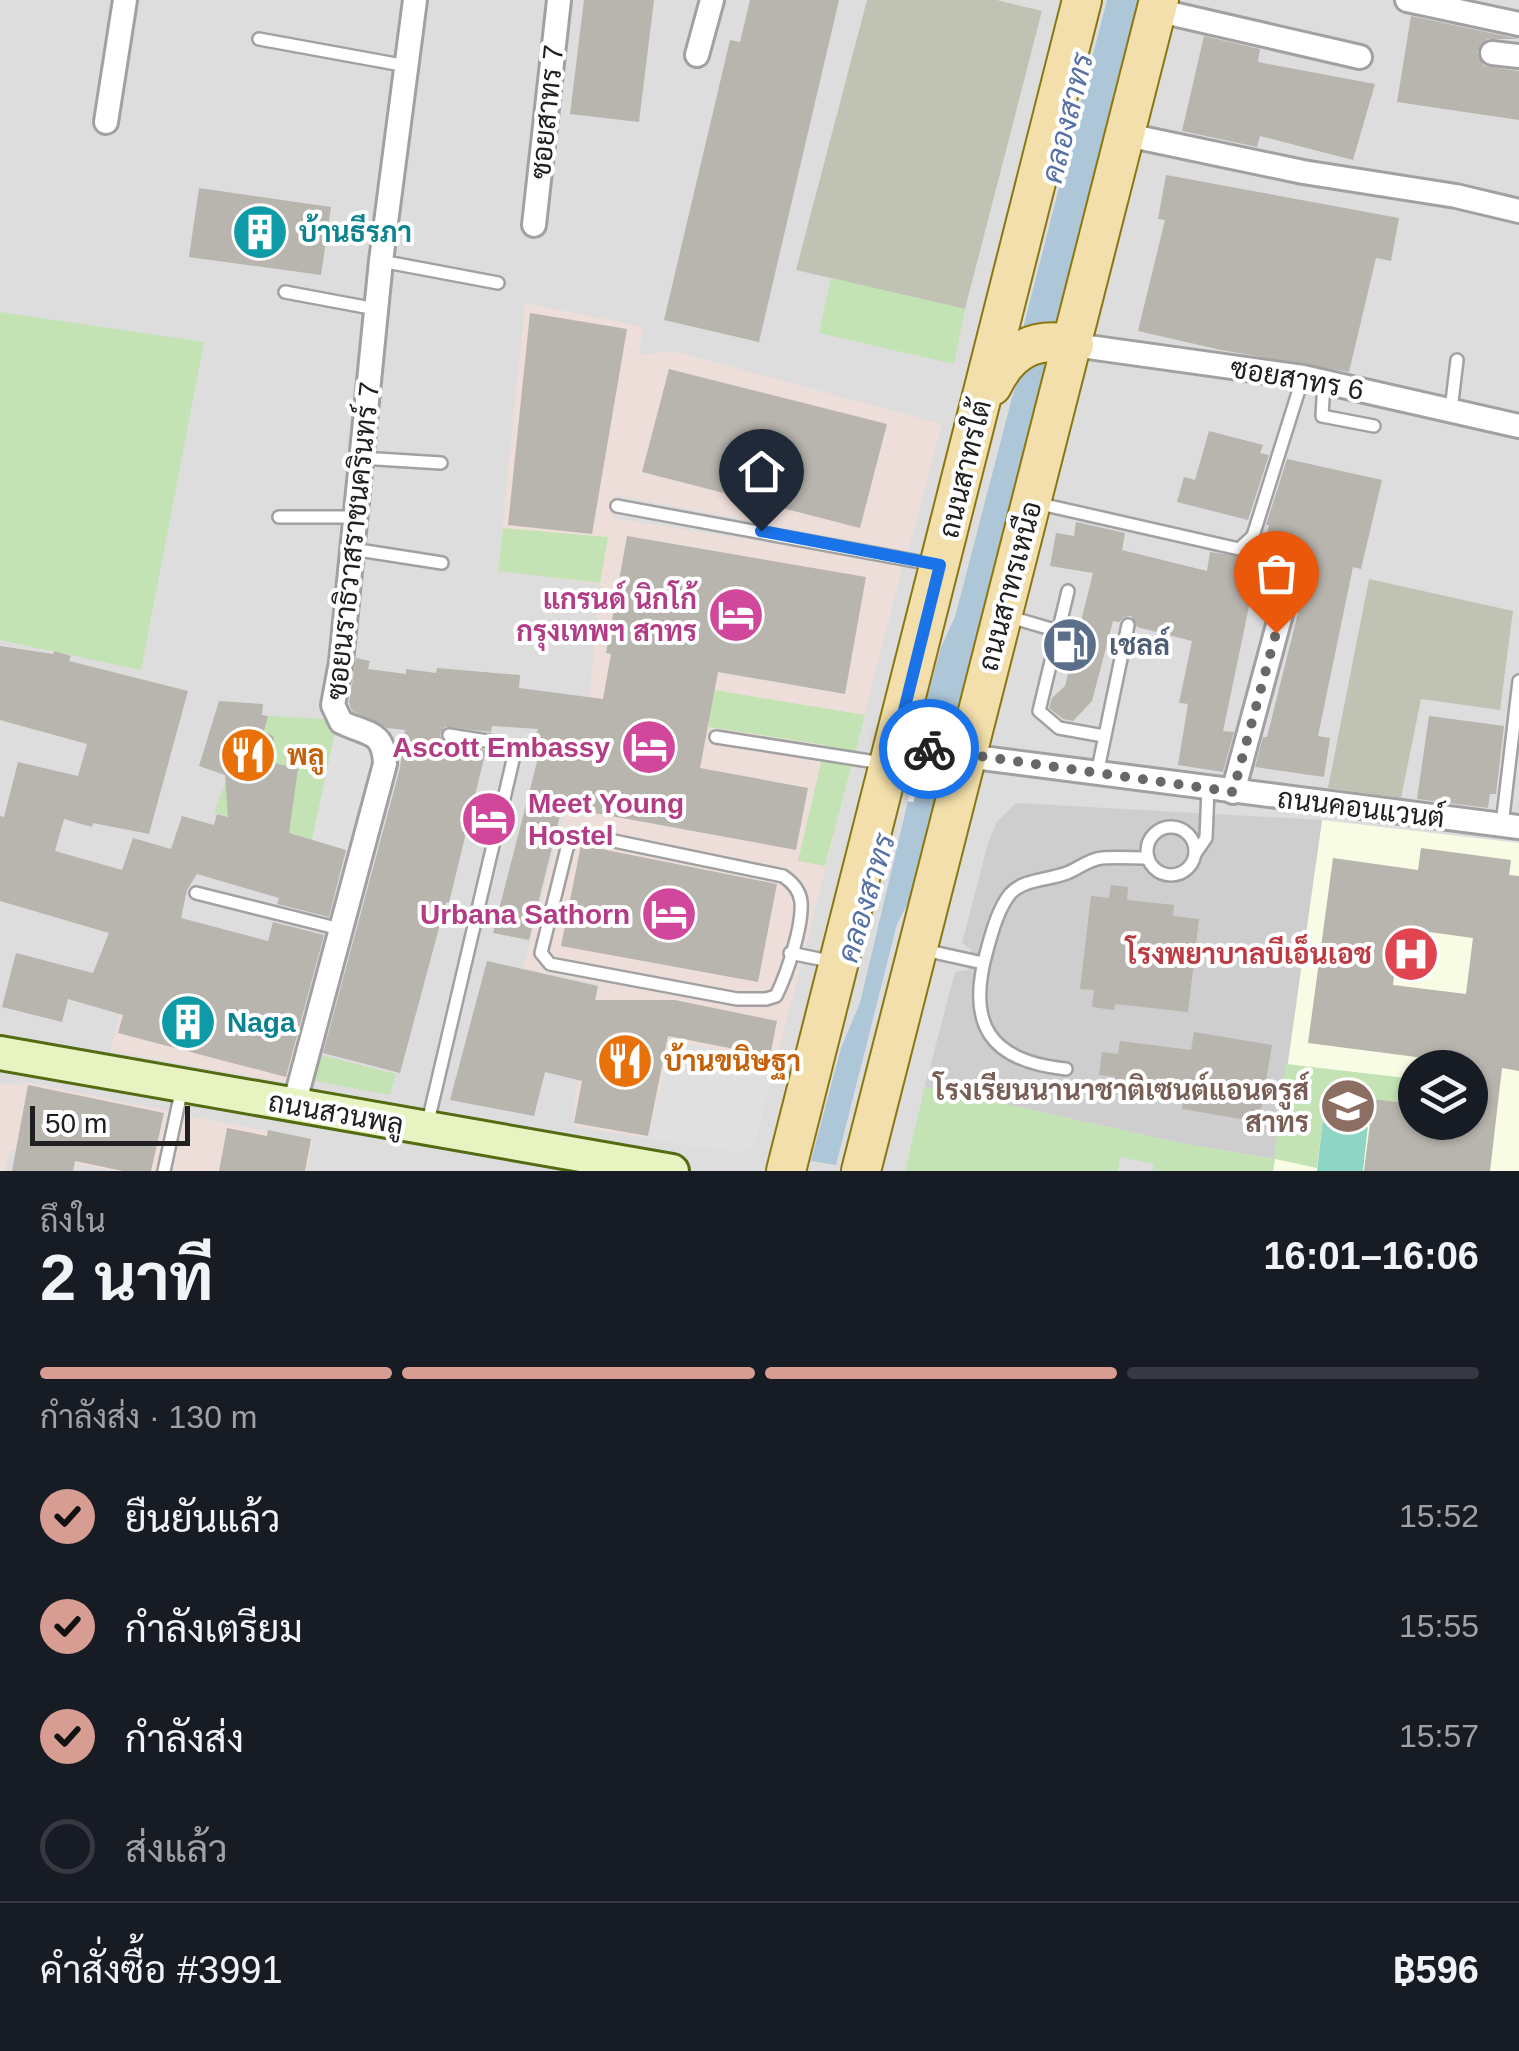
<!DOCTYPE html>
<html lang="th">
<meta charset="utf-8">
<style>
:root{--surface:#171b24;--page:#20242c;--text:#f1f3f6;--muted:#9ea1a6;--line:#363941;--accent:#d89d92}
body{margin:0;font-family:Helvetica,Sarabun,sans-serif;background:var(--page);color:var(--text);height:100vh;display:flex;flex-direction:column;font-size:38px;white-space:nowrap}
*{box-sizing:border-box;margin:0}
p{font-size:32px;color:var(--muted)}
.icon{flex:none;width:55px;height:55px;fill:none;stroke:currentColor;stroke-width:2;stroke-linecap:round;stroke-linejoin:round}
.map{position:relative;height:1171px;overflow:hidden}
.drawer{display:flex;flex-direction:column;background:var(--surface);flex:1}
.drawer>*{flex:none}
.controls{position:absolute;left:1398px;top:1050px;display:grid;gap:20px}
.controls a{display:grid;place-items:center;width:90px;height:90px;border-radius:50%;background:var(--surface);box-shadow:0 2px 8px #0004;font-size:50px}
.scale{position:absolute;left:30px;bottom:25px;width:160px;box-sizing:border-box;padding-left:10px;border:5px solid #202020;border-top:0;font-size:28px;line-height:35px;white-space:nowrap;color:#202020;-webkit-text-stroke:8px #fff;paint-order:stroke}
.pin{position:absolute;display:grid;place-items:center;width:85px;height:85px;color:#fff;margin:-102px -42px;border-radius:50% 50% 50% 0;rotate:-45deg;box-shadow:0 0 10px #0007}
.pin .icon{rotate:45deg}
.courier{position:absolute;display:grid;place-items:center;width:100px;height:100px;margin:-50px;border:8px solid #1a73e8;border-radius:50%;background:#fff;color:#222;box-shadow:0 2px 12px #0007}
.summary em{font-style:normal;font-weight:700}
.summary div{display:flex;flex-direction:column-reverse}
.summary{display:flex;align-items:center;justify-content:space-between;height:170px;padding:0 40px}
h1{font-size:65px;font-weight:700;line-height:75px}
.bar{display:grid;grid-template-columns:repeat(4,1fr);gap:15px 10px;align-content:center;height:120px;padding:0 40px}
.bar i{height:12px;border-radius:8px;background:var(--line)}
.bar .on{background:var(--accent)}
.bar p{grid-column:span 4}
.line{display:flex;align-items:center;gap:25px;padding:0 40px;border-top:2px solid var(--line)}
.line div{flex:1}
ol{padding:0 40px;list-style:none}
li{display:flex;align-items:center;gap:30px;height:110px}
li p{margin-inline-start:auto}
li .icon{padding:10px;border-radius:50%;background:var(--accent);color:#111;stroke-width:4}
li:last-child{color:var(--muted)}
li i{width:55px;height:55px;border:5px solid var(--line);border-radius:50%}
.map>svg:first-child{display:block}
.residential{fill:#dedddd;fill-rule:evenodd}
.commercial{fill:#eeded9}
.education{fill:#f8fce4;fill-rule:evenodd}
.religious{fill:#cecece}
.construction{fill:#c0c3b4}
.grass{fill:#c3e3b4}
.pitch{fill:#8fd5c6}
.parking{fill:#e0e0e0}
.water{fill:#adc7d8}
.pier{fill:#fff}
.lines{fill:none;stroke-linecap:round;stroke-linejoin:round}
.canal{stroke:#adc7d8;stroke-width:22}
.building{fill:#b8b4ae;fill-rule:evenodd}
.service-casing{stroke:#a1a1a1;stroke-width:16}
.minor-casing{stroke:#a1a1a1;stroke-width:28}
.secondary-casing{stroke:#536c12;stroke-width:38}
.primary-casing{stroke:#8a7712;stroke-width:42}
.service{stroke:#fff;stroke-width:11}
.minor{stroke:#fff;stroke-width:22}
.secondary{stroke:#e8f3c2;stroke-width:32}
.primary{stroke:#f2dfab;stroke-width:38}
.done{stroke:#686866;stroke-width:10;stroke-dasharray:0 18}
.route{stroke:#1a73e8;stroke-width:12}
.labels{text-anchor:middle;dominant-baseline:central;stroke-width:8;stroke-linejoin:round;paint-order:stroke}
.street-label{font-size:28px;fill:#202020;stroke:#fff}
.culture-label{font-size:28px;font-weight:bold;fill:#0d838f;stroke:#fff;text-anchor:start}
.hotel-label{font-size:28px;font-weight:bold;fill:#b23c85;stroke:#fff;text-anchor:end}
.service-label{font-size:28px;font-weight:bold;fill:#4e5e75;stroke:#fff;text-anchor:start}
.food-label{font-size:28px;font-weight:bold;fill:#c56008;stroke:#fff;text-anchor:start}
.health-label{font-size:28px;font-weight:bold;fill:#be3a42;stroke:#fff;text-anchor:end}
.education-label{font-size:28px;font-weight:bold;fill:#785e54;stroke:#fff;text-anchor:end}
.water-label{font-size:30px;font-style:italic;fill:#5771a5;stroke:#fff}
</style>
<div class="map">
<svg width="1519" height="1171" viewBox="0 0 1519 1171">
<rect width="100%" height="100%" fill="#efeee8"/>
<path class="residential" d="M0 0H1519V1171H0ZM1415 1068H1470V1122H1415Z"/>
<g class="commercial">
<path d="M525 303 643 327 638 355 673 351 942 424 908 551 615 495 612 518 903 564 756 1140 748 1151H730L573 1126 575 1094 600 984 523 968 586 733 600 584 498 571Z"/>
<path d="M135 964 310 1012 294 1084 110 1051Z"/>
<path d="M25 1082 169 1111 156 1171H113L10 1150 5 1171H0V1083L21 1086Z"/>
<path d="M184 1115 313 1140 306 1171H172Z"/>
</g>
<path class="education" d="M1322 820 1519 843V1171H1273ZM1415 1068H1470V1122H1415Z"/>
<path class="religious" d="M1016 803 1322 820 1274 1159 1171 1141 925 1086 955 972 968 970 971 950 962 943 988 843 996 823Z"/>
<g class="construction">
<path d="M867 0H997L1042 11 965 309 796 270Z"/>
<path d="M1369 579 1513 611 1500 710 1421 699 1401 798 1328 788Z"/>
</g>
<g class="grass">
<path d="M831 278 965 309 954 364 819 333Z"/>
<path d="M0 312 204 342 141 670 0 640Z"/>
<path d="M503 528 608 537 600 583 498 571Z"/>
<path d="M714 690 865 715 825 866 798 861 825 745 708 727Z"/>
<path d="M268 716 326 719 336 728 312 840 214 812 226 782 271 762 264 731Z"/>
<path d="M317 1054 396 1074 390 1095 310 1080Z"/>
<path d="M1286 1064 1415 1079 1413 1104 1373 1099 1370 1106 1325 1101 1317 1168 1275 1159 1273 1171H1153V1164L1120 1157 1118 1171H905L925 1086 1171 1141 1274 1159Z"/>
</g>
<path class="pitch" d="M1325 1101 1370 1106 1363 1171H1317Z"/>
<g class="parking">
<path d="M336 728 372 746 376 754 350 851 312 840Z"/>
<path d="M672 1041 777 1060 756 1140 748 1151H730L648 1139Z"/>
</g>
<g class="water">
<path d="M1107 0H1139L1059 325C1042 319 1031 328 1020 340Z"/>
<path d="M1032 360 1050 361 956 728 938 734 921 720 941 647 955 617 1013 394 1023 366Z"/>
<path d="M908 801 936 807 916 888 897 924 836 1165 811 1161 841 1048 860 1003Z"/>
</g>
<path class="pier" d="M921 720 938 734 956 728 936 807 908 801Z"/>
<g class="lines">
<path class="canal" d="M917 833 940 743"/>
</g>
<g class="building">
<path d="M584 0H654L639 122 570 114Z"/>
<path d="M750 0H839L759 342 664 320 730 40 740 42Z"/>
<path d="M1411 16 1519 39H1487L1477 52 1484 66 1519 71V120L1397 102Z"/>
<path d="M1204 36 1260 49 1258 62 1375 84 1353 160 1260 136 1257 147 1182 131Z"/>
<path d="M1166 175 1399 218 1391 261 1376 258 1349 372 1221 350 1138 331 1165 220 1158 219Z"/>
<path d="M199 188 331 207 321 275 189 257Z"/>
<path d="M530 313 627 329 592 534 508 525Z"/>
<path d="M669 369 887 424 860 528 642 472Z"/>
<path d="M1209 431 1263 445 1260 453 1269 455 1248 520 1177 502 1184 477 1195 480Z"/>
<path d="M1287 459 1382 480 1361 569 1353 567 1318 736 1330 738 1324 777 1255 767 1263 737H1267L1310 565 1306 552 1300 548 1284 552 1264 547 1269 525H1266Z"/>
<path d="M1076 522 1125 533 1122 550 1207 571 1210 552 1259 559 1223 731 1234 732 1223 772 1178 765 1188 704 1179 703 1192 641 1137 627 1131 616 1124 617 1119 622 1113 621 1092 701 1073 721 1063 719 1049 708 1052 698 1065 686 1093 573 1050 566 1056 533 1074 536Z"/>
<path d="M627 536 866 577 845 694 718 672 700 768 808 788 796 850 562 807 529 940 493 933 540 750 531 748 538 729 492 726 491 732 445 727 440 735 444 743 486 750 449 903 446 902 400 1073 323 1053 400 768 405 730 387 728 352 711 349 703 356 658 370 661 368 669 406 674V669L436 673 437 668 520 675 519 688 603 699 611 654 606 653Z"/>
<path d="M0 646 53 654 54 651 71 656 69 661 188 691 149 834 93 823 92 827 64 819 55 851 122 870 133 838 171 849 182 816 214 825 217 814 228 817 225 775 199 766 219 701 263 704 262 715 268 716 264 731 274 737 271 762 298 769 289 833 346 850 329 917 277 904 279 898 197 874 187 890 181 918 268 941 273 922 324 935 286 1077 118 1033 123 1015 68 999 62 1022 2 1007 16 953 93 973 109 933 0 901V816L4 817 18 762 78 776 87 744 0 720Z"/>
<path d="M1429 716 1504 726 1496 794H1490L1488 808 1417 799Z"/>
<path d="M581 845 777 884 758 982 561 946Z"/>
<path d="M1421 848 1511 860 1509 875 1519 876V1071L1502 1068 1490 1171H1364L1373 1099 1415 1104V1122H1470V1064L1308 1043 1333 858 1418 870ZM1400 928 1473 938 1466 994 1393 985Z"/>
<path d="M1111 885 1128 887 1127 900 1174 905 1173 916 1199 919 1188 1012 1115 1004 1114 1010 1092 1007 1094 990 1080 989 1091 896 1109 898Z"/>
<path d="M487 961 598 986 595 1000H675L777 1021 770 1056 668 1036 648 1136 574 1123 582 1081 545 1072 534 1116 450 1100Z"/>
<path d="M1194 1032 1272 1045 1259 1122 1182 1109 1183 1102 1113 1093 1115 1077 1099 1075 1102 1052 1118 1054 1120 1041 1191 1050Z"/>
<path d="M28 1085 164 1113 151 1171H123L75 1161 73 1171H12Z"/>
<path d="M227 1128 267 1136 268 1130 311 1139 305 1171H219Z"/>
</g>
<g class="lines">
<g class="service-casing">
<g id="service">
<path d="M259 39 407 66"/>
<path d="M381 261 498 283"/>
<path d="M285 292 376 309"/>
<path d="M1324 381 1322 416 1374 426"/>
<path d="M1451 410 1457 360"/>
<path d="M361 458 441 463"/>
<path d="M1036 503 1239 549 1253 536 1303 377"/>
<path d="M617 506 931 564"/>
<path d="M279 517H355"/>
<path d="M352 549 442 563"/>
<path d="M1068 591 1039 711 1059 728 1104 736"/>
<path d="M1010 617 1058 631"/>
<path d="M716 737 882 763"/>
<path d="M1097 774 1128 625"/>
<path d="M1502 825 1519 681"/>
<circle cx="1171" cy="851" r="24"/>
<path d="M585 835 783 876C792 882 800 890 801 902 803 926 787 974 776 996L766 999H737L550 964 541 953 567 848 573 837Z"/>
<path d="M1195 854 1206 838 1208 789"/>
<path d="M196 893 340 929"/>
<path d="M924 950 983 963"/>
<path d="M790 953 834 962"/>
<path d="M1066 1069C989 1061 966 1024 987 950 992 932 998 909 1010 894 1023 879 1049 880 1067 873 1078 869 1089 859 1102 858 1117 857 1133 858 1148 858"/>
<path d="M427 1126 513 760 510 748 500 743 449 735"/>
<path d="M164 1171 182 1088"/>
</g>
</g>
<g class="minor-casing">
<g id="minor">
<path d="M1407 0 1519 24"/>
<path d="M1156 10 1360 57"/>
<path d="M1492 53 1519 56"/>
<path d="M697 55 712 0"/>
<path d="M106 122 125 0"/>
<path d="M1127 135 1303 172 1456 196 1519 211"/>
<path d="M534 225 559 0"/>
<path d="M1074 345 1303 377 1519 426"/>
<path d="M966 756 1519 827"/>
<path d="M1233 792 1295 562"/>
<path d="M294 1105 385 764C384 730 367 735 341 722L333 705 341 662 381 261 415 0"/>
</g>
</g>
<g class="secondary-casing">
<path id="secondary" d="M0 1053 672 1171"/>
</g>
<g class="primary-casing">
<g id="primary">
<path d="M992 386C1009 350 1035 336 1074 345"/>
<path d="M896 743 966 756"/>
<path d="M786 1171 1082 0"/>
<path d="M861 1171 1159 0"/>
</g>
</g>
<use href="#service" class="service"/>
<use href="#minor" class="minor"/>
<use href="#secondary" class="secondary"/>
<use href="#primary" class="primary"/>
</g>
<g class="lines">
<path class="done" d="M929 749 1233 792 1276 633"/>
<path class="route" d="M761 531 940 565 896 743 929 749"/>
</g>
<defs>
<g id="building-disc" transform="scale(2.875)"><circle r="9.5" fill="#0f9aa8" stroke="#fff"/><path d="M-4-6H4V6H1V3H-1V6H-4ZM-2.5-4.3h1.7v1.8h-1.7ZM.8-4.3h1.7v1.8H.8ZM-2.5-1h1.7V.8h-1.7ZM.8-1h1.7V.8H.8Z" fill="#fff"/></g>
<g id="hotel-disc" transform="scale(2.875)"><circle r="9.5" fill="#d1479c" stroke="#fff"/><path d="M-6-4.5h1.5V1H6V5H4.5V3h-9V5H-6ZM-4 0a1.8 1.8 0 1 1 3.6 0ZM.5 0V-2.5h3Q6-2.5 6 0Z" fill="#fff"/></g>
<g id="fuel-disc" transform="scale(2.875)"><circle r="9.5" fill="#5c6f8a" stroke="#fff"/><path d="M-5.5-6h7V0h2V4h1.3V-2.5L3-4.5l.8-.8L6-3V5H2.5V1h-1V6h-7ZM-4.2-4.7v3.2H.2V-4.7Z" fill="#fff"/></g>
<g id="restaurant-disc" transform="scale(2.875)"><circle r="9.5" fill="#e8710a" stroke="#fff"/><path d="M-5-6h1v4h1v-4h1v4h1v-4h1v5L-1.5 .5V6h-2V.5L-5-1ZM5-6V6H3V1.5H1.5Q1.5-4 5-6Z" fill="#fff"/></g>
<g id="hospital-disc" transform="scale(2.875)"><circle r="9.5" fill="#e0444e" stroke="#fff"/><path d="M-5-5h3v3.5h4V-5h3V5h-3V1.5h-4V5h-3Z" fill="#fff"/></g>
<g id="school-disc" transform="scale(2.875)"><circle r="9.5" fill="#8d6e63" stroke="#fff"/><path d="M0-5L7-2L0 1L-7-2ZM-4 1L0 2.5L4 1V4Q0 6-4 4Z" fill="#fff"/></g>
</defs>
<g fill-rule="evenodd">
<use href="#building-disc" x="260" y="232"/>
<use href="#hotel-disc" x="736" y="615"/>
<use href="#fuel-disc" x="1070" y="645"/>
<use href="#hotel-disc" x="649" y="747"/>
<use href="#restaurant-disc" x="248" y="755"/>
<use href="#hotel-disc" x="489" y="819"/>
<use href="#hotel-disc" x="669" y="914"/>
<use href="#hospital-disc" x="1411" y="954"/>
<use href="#building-disc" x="188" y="1022"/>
<use href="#restaurant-disc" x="625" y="1061"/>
<use href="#school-disc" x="1348" y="1106"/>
</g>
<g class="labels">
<g class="street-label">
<text transform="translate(547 112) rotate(-84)">ซอยสาทร 7</text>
<text transform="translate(1297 379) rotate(10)">ซอยสาทร 6</text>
<text transform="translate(965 469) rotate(-76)">ถนนสาทรใต้</text>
<text transform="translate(353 541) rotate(-84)">ซอยนราธิวาสราชนครินทร์ 7</text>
<text transform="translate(1010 586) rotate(-75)">ถนนสาทรเหนือ</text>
<text transform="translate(1361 808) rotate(7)">ถนนคอนแวนต์</text>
<text transform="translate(336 1113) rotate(10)">ถนนสวนพลู</text>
</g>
<g class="culture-label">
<text x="299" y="232">บ้านธีรภา</text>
<text x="227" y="1022">Naga</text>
</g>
<g class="hotel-label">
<text x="697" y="599">แกรนด์ นิกโก้<tspan x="697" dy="32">กรุงเทพฯ สาทร</tspan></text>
<text x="610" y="747">Ascott Embassy</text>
<text x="528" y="803" text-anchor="start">Meet Young<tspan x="528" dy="32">Hostel</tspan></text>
<text x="630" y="914">Urbana Sathorn</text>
</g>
<g class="service-label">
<text x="1109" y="645">เชลล์</text>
</g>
<g class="food-label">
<text x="287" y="755">พลู</text>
<text x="664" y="1061">บ้านขนิษฐา</text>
</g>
<g class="health-label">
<text x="1372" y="954">โรงพยาบาลบีเอ็นเอช</text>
</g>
<g class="education-label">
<text x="1309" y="1090">โรงเรียนนานาชาติเซนต์แอนดรูส์<tspan x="1309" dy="32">สาทร</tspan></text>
</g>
<g class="water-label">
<text transform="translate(1067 118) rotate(-76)">คลองสาทร</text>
<text transform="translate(866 898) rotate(-73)">คลองสาทร</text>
</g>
</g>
</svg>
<div class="controls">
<a><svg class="icon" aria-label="layers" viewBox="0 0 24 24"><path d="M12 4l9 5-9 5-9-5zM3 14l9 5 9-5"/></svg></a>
</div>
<div class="scale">50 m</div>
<div class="pin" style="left:1276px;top:633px;background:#ea580c"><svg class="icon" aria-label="bag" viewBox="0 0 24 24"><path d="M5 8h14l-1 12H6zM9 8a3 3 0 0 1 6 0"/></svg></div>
<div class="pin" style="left:761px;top:531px;background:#1f2937"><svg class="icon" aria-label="home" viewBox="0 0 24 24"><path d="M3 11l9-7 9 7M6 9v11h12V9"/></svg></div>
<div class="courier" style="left:929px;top:749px"><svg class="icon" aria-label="bike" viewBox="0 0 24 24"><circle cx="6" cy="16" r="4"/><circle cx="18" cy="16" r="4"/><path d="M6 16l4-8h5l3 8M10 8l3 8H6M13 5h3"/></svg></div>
</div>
<section class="drawer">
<div class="summary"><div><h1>2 นาที</h1><p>ถึงใน</p></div><em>16:01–16:06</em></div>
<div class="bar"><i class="on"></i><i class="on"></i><i class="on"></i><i></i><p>กำลังส่ง · 130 m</p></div>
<ol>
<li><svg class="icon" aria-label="check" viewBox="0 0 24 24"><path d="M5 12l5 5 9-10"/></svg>ยืนยันแล้ว<p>15:52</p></li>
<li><svg class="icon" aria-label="check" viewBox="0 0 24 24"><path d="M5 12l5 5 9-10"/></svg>กำลังเตรียม<p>15:55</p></li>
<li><svg class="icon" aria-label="check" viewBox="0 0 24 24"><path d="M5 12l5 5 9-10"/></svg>กำลังส่ง<p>15:57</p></li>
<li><i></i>ส่งแล้ว</li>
</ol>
<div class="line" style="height:130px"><div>คำสั่งซื้อ #3991</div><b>฿596</b></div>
</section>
